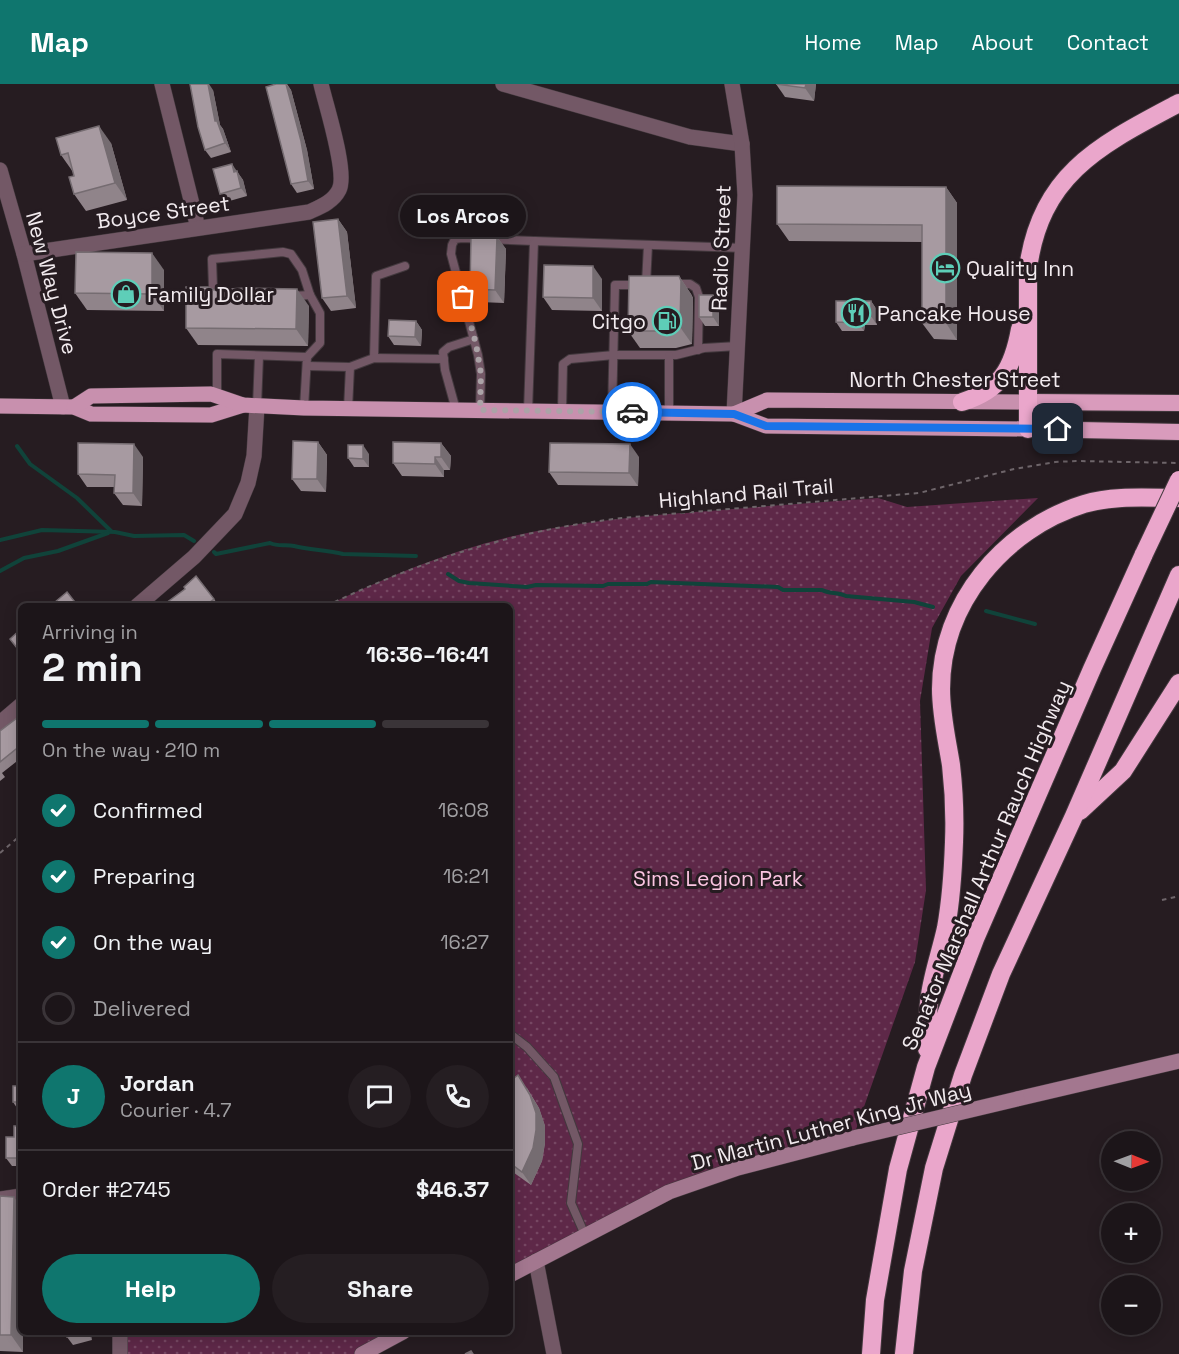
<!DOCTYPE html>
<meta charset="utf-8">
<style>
:root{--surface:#1c1519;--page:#251e22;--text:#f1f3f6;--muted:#a09fa2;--line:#3a3438;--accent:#0f766e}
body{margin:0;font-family:"Space Grotesk",sans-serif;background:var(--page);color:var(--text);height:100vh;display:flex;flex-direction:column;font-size:22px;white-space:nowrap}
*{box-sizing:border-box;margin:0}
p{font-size:20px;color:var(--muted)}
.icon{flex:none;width:33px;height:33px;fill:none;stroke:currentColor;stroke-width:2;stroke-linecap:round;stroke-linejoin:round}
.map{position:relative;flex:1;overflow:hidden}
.sheet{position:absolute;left:18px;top:519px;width:495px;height:732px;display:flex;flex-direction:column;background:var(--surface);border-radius:9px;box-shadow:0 3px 15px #0003,0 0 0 2px var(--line)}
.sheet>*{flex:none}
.needle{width:39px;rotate:91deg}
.fabs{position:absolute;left:1101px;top:1047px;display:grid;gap:12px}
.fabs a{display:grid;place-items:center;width:60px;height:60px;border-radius:50%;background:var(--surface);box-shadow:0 3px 15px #0003,0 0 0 2px var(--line);font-size:30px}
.pin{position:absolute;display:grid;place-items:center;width:51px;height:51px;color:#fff;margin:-26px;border-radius:12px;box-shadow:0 3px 9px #0006}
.courier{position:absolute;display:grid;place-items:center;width:60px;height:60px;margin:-30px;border:4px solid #1a73e8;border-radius:50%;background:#fff;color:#222;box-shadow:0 2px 8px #0007}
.bubble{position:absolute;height:42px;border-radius:21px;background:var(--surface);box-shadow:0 3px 15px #0003,0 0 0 2px var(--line);font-size:20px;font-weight:700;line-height:42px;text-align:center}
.overview em{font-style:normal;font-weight:700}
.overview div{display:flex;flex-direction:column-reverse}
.overview{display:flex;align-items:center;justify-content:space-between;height:102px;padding:0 24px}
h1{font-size:39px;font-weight:700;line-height:45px}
.bar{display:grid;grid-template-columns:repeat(4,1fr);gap:9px 6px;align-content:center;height:72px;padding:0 24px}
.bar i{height:8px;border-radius:4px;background:var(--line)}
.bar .active{background:var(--accent)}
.bar p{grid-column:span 4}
.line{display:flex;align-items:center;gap:15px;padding:0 24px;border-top:2px solid var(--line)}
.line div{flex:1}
.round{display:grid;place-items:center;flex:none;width:63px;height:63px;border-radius:32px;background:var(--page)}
ol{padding:0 24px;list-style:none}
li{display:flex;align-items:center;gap:18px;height:66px}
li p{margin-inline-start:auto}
li .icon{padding:6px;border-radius:50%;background:var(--accent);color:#fff;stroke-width:4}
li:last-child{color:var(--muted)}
li i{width:33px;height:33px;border:3px solid var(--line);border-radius:50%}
.button{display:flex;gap:12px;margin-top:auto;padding:12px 24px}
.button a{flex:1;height:69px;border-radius:36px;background:var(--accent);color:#fff;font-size:24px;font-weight:700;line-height:69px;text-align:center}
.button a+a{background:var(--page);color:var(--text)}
header{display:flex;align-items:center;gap:36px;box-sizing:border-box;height:84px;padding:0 30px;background:var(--accent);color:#fff}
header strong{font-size:28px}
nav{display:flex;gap:33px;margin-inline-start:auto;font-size:21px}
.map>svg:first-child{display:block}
.park{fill:url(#park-dots)}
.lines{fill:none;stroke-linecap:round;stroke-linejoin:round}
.stream{stroke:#10433a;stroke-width:4}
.service-casing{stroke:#43393e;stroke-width:10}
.minor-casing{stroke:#43393e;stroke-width:16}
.tertiary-casing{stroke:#43393e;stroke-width:16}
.secondary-casing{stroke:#43393e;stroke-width:16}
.primary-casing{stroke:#43393e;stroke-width:16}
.trunk-casing{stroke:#43393e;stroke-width:18}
.motorway-casing{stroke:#43393e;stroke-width:20}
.path{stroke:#6e656a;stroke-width:2;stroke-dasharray:4.5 4.5;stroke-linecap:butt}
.service{stroke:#735866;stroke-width:8}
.minor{stroke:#735866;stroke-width:15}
.tertiary{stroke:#735866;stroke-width:15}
.secondary{stroke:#a3778f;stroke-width:15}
.primary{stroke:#c890ae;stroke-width:15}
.trunk{stroke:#d99bbc;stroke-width:16}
.motorway{stroke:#eaa6cb;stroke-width:18}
.secondary-bridge-casing{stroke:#43393e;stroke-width:16;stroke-linecap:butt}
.motorway-bridge-casing{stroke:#43393e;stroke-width:20;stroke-linecap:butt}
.secondary-bridge{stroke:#a3778f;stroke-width:15}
.motorway-bridge{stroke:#eaa6cb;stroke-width:18}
.wall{fill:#90848a}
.shaded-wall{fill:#756c71}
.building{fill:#a79aa1;stroke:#756c71;stroke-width:1.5}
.done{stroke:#aba3a7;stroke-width:6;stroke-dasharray:0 10.8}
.route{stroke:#1a73e8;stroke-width:8}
.labels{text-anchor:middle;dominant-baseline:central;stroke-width:6;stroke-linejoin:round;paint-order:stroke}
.street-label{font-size:21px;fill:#f2ebef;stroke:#261c21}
.poi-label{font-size:21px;fill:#f2ebef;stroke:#261c21;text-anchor:start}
.park-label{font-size:21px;fill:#fbc4e1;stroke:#261c21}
</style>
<header>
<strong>Map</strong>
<nav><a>Home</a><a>Map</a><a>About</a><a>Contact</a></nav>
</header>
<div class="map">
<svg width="1179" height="1270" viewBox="0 0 1179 1270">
<defs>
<pattern id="park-dots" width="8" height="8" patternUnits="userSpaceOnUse" patternTransform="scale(1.5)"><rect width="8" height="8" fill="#5e2848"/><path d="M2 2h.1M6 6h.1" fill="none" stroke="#764763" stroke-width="1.8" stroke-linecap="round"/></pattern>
</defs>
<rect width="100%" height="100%" fill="#261c21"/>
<g class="park">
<path d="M878 414 907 423 1038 414 961 492 932 544 920 617 926 806 915 878 853 1054 738 1084 510 1191V522H326C393 490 464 461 537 447 594 436 651 431 709 427 765 422 822 418 878 414Z"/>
<path d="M120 1248H403L362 1270H120Z"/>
</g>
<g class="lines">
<g class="stream">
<path d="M17 362 30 380 77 414 111 447"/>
<path d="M0 456 42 446 115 448 134 452 184 451 194 457"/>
<path d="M214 468 216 470 270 459C278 463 286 460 294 462 310 466 327 466 343 470L416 472"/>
<path d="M0 487 24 474 58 467 108 449"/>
<path d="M448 490 459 497 469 499 527 503 536 501 603 502 608 500H647L651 498 778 503 783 506H822C829 510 838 508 846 512L914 518 933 523"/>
<path d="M986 527 1035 540"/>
</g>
<g class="service-casing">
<g id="service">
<path d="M646 200 648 161"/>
<path d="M675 200H690L696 204 699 213 698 266"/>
<path d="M222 212 213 204 212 175 283 168 291 170 302 186 310 211 320 229V259L307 273"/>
<path d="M293 212 310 211"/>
<path d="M374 274 376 192 405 182"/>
<path d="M307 282 350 283"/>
<path d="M217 313V270L307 273 304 324"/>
<path d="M257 322 259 272"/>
<path d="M348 325 350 283 374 274 444 275"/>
<path d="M456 326 445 286 443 268 449 263 474 255"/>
<path d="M480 326 481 290 478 271 451 170 452 161 455 155 462 154 534 157"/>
<path d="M528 327 534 157 744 164"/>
<path d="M562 327 563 280 570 275 614 271H676L704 264 738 262"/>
<path d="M612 328 615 201H638"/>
<path d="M669 329V272"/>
<path d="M510 950 527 963 554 993 578 1060 571 1119 585 1151"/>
</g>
</g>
<g class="minor-casing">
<g id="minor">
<path d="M162 0 198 144"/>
<path d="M503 0 690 53 742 60"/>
<path d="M0 86 24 170 63 323"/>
<path d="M24 170 309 128C320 123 333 118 339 106 348 89 326 22 321 0"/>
<path d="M137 522 194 473 235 430 248 399 254 372 257 322"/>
<path d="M0 639 21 621"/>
<path d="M0 1115 21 1112"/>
<path d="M536 1177 554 1270"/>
<path d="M120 1270V1248"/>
</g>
</g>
<g class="tertiary-casing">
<path id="tertiary" d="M732 0 742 60 745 111 734 330"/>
</g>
<g class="secondary-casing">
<g id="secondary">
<path d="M1017 1015 1179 977"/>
<path d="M510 1191 669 1108 738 1084 853 1054"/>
<path d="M362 1270 403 1248"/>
</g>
</g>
<g class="primary-casing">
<g id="primary">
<path d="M0 322 74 323 91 330 211 331 243 321"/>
<path d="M74 323 91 312 211 310 243 321 304 324 734 330 766 342 1028 345"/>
<path d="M734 330 767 316 1027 318"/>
</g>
</g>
<g class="trunk-casing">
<g id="trunk">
<path d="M1027 318 1179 319"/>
<path d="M1028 345 1179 348"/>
</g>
</g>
<g class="motorway-casing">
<g id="motorway">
<path d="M962 318C1001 306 1013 284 1020 245"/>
<path d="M1028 345V185C1040 89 1102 60 1179 19"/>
<path d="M1080 727 1123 687 1179 599"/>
<path d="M927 965C928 947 927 928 930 911 933 889 941 867 946 844 951 816 953 787 954 758 955 733 954 707 951 681 947 656 941 631 941 605 941 519 1004 445 1084 420 1114 411 1148 414 1179 414"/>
<path d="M871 1270 875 1216 898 1085 926 983 975 855 1092 585 1144 470"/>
<path d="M904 1270 913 1187 934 1084 963 991 1001 890 1074 732 1179 491"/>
</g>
</g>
<g class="path">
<path d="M326 522C425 475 513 447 622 434L919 409 1014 385 1055 378 1076 377 1179 379"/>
<path d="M0 769 21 751"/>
<path d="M1162 816 1179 812"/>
</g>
<use href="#service" class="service"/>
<use href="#minor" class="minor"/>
<use href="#tertiary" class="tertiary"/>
<use href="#secondary" class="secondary"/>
<use href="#primary" class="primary"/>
<use href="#trunk" class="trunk"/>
<use href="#motorway" class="motorway"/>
<g class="secondary-bridge-casing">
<path id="secondary-bridge" d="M853 1054 1017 1015"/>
</g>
<g class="motorway-bridge-casing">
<path id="motorway-bridge" d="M1144 470 1179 396"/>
</g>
<use href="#secondary-bridge" class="secondary-bridge"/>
<use href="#motorway-bridge" class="motorway-bridge"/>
</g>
<g class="wall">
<path d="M276 0H287L291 6 307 66 314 105 297 109 291 100Z"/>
<path d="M776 0H816L814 17 785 13Z"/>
<path d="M213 6 220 41 223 45 231 68 211 74 205 66Z"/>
<path d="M111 59 127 116 86 127 74 110V92L73 88 61 71Z"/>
<path d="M238 89 243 96 247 112 226 118 220 110Z"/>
<path d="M946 103 957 119V256L934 255 922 239V158L789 157 777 140Z"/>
<path d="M338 135 347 148 356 224 331 227 322 214Z"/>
<path d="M497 153 506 165 504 219 479 218 470 205Z"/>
<path d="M164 186V227L87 226 75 209Z"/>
<path d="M679 192 691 210 693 214 692 260 676 264H640L628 247Z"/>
<path d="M602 195V227L552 226 543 213Z"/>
<path d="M214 206 309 222 308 262 198 261 186 244Z"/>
<path d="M713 211 719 219V242H705L699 233Z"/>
<path d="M871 217 877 226V241H865L864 247H842L836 238Z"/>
<path d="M416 237 422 246 421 262 394 261 388 252Z"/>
<path d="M318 358 327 371 326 408 301 407 292 395Z"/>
<path d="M441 359 451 372 450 386H444V393L402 392 393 379Z"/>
<path d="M369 370V383H354L348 374Z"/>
<path d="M143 373 142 422 123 421 114 409V403H87L78 390Z"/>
<path d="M639 373 638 402 558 401 549 388Z"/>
<path d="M185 505 214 515 219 522H162Z"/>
<path d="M21 631V674L2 689 5 693 0 697V647Z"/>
<path d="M510 997 527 1004 539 1024 545 1042V1059L542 1077 531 1101 510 1086Z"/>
<path d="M21 1002V1027H19L13 1018Z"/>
<path d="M21 1042V1082H12L6 1074 14 1053Z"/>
<path d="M0 1112 23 1268 0 1267Z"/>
<path d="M65 1248H90L92 1256 73 1261 67 1253Z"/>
</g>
<g class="shaded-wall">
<path d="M208 0H209L213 6 220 41 223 45 231 68 225 59 215 37Z"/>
<path d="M286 0 291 6 307 66 314 105 308 97Z"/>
<path d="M806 0H816L814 17 805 4Z"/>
<path d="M99 42 111 59 127 116 115 99Z"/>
<path d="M232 80 243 96 247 112 241 104 234 88Z"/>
<path d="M946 103 957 119V256L946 239Z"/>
<path d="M338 135 347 148 356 224 347 212Z"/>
<path d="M497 153 506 165 504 219 495 206Z"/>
<path d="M152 169 164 186V227L152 210Z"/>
<path d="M593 182 602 195V227L593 214Z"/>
<path d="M679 192 691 210 693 214 692 260 680 243Z"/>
<path d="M297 205 309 222 308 262 296 245Z"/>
<path d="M713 211 719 219V242L713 233Z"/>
<path d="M871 217 877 226V241L871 232Z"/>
<path d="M859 232 865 241 864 247 858 239Z"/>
<path d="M416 237 422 246 421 262 415 253Z"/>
<path d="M318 358 327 371 326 408 317 395Z"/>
<path d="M441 359 451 372 450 386 441 373Z"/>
<path d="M134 360 143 373 142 422 133 409Z"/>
<path d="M630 360 639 373 638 402 629 389Z"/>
<path d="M363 361 369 370V383L363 375Z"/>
<path d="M435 373 444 386V393L435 380Z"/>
<path d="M518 991 539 1024 545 1042V1059L542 1077 531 1101 522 1088Z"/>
<path d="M14 1113 21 1123V1248H23V1268L11 1251Z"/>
<path d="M87 1248H90L92 1256Z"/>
</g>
<g class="building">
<path d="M190 0H208L215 37H217L225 59 205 66 198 43Z"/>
<path d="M276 0H286L301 57 308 97 291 100 266 3Z"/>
<path d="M776 0H806L805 4Z"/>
<path d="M99 42 115 99 74 110 69 93 74 92 68 69 61 71 56 54Z"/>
<path d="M232 80 234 88 237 87 241 104 220 110 213 85Z"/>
<path d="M777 102 946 103V239H922V141L777 140Z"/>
<path d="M338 135 347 212 322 214 313 138Z"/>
<path d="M471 152 497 153 495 206 470 205Z"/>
<path d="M76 168 152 169V210L75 209Z"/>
<path d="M544 181 593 182V214L543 213Z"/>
<path d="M629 192H679L681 197 680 243 664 247H628Z"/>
<path d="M186 203H208L214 206 245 204 297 205 296 245 186 244Z"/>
<rect x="699" y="211" width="14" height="22"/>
<path d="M836 217H871V232H859L858 239 836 238Z"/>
<path d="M389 236 416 237 415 253 388 252Z"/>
<path d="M293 357 318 358 317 395H292Z"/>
<path d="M393 358 441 359V373H435V380L393 379Z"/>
<path d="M78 359 134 360 133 409H114L115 391 78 390Z"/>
<path d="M550 359 630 360 629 389 549 388Z"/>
<path d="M348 361H363V375L348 374Z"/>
<path d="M196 492 214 515 205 522H199L198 521 196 522H162L185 505 184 503Z"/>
<path d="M67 508 78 522H58L55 518Z"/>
<path d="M21 545V569L10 555Z"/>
<path d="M21 631V661L0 678V647Z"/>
<path d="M518 991 530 1011 536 1029V1046L533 1064 522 1088 510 1079V997Z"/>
<rect x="13" y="1002" width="8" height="16"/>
<path d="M14 1042H21V1074H6V1053H14Z"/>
<path d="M0 1112 14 1113 11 1251H0Z"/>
<path d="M65 1248H83L67 1253Z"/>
<path d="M471 1267 473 1270H465Z"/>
</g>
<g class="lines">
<path class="done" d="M463 213 476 260 481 290 480 326 632 328"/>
<path class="route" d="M632 328 734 330 766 342 1058 345"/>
</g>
<defs>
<g id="hotel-ring" transform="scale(1.5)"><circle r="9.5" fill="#261c21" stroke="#5eceb8" stroke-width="1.5"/><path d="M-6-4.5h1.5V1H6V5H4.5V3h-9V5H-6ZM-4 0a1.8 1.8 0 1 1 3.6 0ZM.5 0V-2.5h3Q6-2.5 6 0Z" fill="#5eceb8"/></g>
<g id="shop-ring" transform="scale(1.5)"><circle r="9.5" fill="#261c21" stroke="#5eceb8" stroke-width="1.5"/><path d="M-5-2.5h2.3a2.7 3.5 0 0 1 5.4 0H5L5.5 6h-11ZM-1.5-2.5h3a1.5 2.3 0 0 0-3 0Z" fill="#5eceb8"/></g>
<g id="restaurant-ring" transform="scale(1.5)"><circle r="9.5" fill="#261c21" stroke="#5eceb8" stroke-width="1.5"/><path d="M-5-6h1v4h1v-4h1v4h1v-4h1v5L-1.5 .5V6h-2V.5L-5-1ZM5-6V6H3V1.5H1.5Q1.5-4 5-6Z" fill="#5eceb8"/></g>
<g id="fuel-ring" transform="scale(1.5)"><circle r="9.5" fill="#261c21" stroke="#5eceb8" stroke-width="1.5"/><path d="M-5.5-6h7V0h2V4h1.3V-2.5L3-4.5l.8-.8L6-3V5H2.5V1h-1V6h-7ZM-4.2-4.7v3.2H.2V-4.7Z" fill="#5eceb8"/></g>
</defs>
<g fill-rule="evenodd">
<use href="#hotel-ring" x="945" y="184"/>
<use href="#shop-ring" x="126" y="210"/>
<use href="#restaurant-ring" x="856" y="229"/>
<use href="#fuel-ring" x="667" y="237"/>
</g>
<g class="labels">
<g class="street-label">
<text transform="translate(163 128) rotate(-8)">Boyce Street</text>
<text transform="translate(721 164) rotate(-88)">Radio Street</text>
<text transform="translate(52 199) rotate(75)">New Way Drive</text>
<text x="955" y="295">North Chester Street</text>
<text transform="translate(746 409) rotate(-5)">Highland Rail Trail</text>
<text transform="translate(986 781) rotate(-67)">Senator Marshall Arthur Rauch Highway</text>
<text transform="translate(831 1042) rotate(-15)">Dr Martin Luther King Jr Way</text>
</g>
<g class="poi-label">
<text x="966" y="184">Quality Inn</text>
<text x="147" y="210">Family Dollar</text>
<text x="877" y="229">Pancake House</text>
<text x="646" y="237" text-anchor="end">Citgo</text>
</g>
<g class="park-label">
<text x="718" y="794">Sims Legion Park</text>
</g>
</g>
</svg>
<div class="fabs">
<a><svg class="needle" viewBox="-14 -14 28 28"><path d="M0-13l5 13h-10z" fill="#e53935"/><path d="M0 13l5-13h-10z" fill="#a09fa2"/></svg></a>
<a>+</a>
<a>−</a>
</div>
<div class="pin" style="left:463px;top:213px;background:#ea580c"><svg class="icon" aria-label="bag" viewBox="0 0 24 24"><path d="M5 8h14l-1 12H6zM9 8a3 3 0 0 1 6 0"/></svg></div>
<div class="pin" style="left:1058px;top:345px;background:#1f2937"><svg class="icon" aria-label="home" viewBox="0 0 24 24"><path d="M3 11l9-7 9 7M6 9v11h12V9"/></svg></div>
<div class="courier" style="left:632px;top:328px"><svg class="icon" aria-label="car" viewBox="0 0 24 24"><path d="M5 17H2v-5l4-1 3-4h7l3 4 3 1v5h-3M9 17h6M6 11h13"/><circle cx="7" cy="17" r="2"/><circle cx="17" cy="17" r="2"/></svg></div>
<div class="bubble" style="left:400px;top:111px;width:126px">Los Arcos</div>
<section class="sheet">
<div class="overview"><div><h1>2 min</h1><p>Arriving in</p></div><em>16:36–16:41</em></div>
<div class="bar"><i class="active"></i><i class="active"></i><i class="active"></i><i></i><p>On the way · 210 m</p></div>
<ol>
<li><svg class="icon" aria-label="check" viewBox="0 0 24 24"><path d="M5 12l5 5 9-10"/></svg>Confirmed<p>16:08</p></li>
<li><svg class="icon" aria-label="check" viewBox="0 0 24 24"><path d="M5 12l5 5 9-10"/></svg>Preparing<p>16:21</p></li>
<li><svg class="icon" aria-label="check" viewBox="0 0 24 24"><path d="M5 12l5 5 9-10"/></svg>On the way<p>16:27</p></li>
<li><i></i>Delivered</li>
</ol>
<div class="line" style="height:108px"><b class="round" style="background:var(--accent);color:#fff">J</b><div><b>Jordan</b><p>Courier · 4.7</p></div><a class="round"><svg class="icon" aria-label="chat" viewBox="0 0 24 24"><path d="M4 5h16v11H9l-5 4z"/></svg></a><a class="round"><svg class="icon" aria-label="phone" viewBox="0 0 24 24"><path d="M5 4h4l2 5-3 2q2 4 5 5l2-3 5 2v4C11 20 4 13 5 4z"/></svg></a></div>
<div class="line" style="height:78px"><div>Order #2745</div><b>$46.37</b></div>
<div class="button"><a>Help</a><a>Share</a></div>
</section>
</div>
